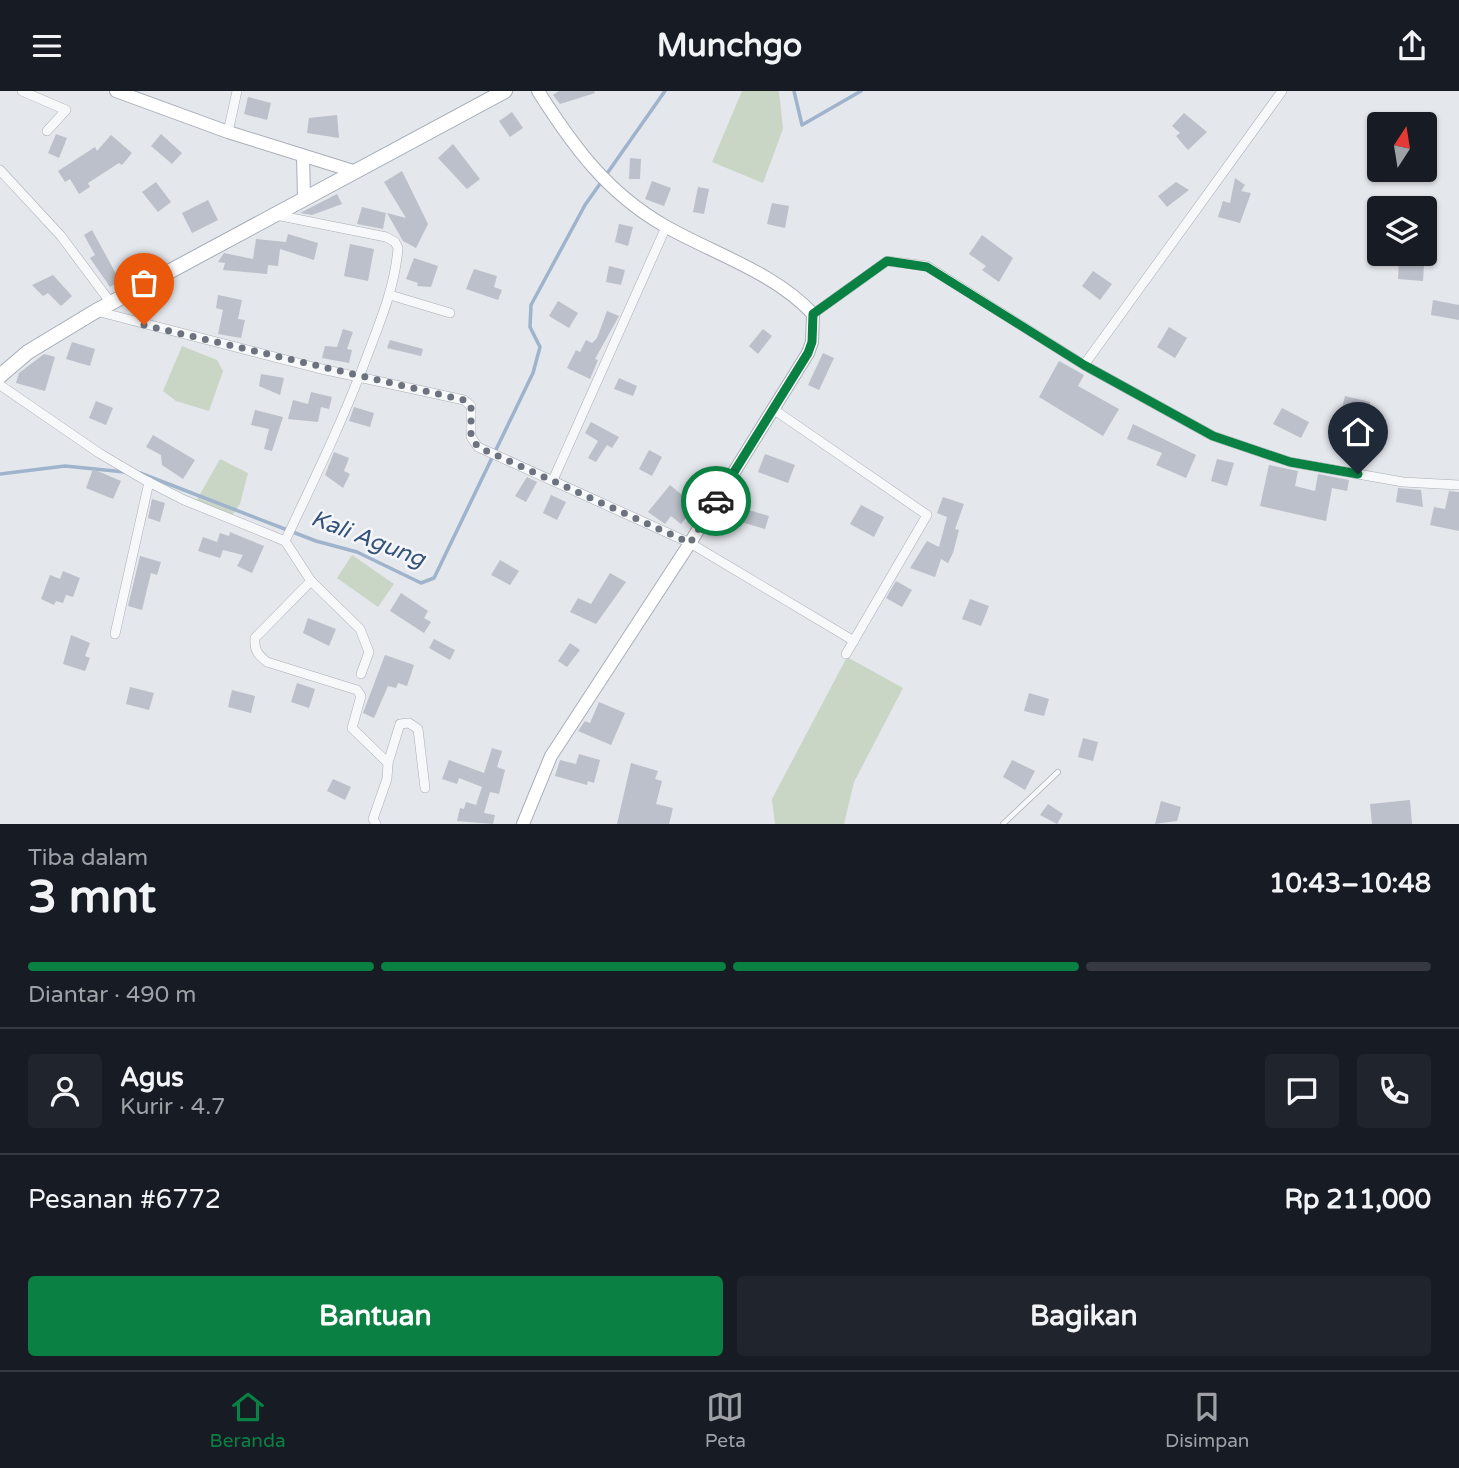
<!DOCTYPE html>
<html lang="id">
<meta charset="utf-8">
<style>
:root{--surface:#171b24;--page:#20242c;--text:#f1f3f6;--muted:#9ea1a6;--line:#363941;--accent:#0b8043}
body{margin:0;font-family:"Varela Round",sans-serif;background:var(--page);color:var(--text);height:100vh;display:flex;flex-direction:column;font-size:26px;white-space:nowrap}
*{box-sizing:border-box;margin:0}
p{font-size:23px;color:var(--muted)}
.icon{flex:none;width:38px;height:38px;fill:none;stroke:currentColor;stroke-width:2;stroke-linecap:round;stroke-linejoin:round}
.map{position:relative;height:733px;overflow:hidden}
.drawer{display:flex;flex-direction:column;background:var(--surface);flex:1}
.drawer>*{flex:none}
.needle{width:46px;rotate:12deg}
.tools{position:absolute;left:1367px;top:21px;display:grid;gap:14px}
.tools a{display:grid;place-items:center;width:70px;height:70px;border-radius:7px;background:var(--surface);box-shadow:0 2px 5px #0004;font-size:35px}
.pin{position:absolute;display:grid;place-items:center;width:60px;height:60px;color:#fff;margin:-72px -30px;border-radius:50% 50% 50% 0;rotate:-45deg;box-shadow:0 0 7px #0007}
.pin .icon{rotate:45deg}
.courier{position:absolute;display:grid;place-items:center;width:70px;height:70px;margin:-35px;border:5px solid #0b8043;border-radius:50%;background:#fff;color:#222;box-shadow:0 2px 9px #0007}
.overview em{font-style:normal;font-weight:800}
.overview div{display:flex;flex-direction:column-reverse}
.overview{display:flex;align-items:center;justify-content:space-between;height:119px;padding:0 28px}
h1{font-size:46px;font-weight:800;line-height:52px}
.bar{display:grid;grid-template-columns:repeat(4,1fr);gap:10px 7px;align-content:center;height:84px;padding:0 28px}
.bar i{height:9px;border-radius:5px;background:var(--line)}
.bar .active{background:var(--accent)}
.bar p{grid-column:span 4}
.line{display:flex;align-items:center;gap:18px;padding:0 28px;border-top:2px solid var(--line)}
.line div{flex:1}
.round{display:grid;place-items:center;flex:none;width:74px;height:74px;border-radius:7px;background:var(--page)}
.action{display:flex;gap:14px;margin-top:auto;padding:14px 28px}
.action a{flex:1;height:80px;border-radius:7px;background:var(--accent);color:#fff;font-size:28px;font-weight:800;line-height:80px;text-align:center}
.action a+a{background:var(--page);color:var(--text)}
header{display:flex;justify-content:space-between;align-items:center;height:91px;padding:0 28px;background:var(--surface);font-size:32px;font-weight:800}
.menu{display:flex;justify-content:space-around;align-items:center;height:98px;border-top:2px solid var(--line);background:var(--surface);font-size:19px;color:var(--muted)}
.menu a{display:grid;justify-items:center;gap:4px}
.menu .active{color:var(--accent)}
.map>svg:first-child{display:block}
.green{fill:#c9d6c5}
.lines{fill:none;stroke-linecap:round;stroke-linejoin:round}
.stream{stroke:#9fb4cc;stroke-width:3.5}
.building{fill:#bbc0ca}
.lane-casing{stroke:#a9aeb7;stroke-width:6}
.street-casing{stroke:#a9aeb7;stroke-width:10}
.secondary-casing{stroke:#a9aeb7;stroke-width:14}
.primary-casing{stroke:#a3abb8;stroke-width:16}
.lane{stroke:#f7f8fa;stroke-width:4.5}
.street{stroke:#f7f8fa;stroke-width:9}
.secondary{stroke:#fff;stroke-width:12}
.primary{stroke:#fff;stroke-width:14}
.done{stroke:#6c737f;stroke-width:7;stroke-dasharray:0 12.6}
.route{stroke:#0b8043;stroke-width:9}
.labels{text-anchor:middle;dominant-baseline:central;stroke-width:5;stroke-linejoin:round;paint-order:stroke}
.water-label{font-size:23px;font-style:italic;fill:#34527a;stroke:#f4f6f9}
</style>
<header><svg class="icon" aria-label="menu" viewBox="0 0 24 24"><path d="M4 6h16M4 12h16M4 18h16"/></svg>Munchgo<svg class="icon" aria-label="share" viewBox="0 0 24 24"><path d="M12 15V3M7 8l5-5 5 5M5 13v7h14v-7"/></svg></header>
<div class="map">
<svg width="1459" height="733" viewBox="0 0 1459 733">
<rect width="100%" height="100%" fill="#e4e7ec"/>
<g class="green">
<path d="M742 0H779L783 38 763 92 712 71Z"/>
<path d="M182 255 217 269 223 280 209 320 176 310 163 300Z"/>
<path d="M220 368 248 382 240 413 230 427 195 412Z"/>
<path d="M352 464 394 493 378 516 337 487Z"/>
<path d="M847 566 903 597 854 691 844 733H775L772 708Z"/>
</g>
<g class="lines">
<g class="stream">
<path d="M794 0 802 34 861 0"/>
<path d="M606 84 665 0"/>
<path d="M140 382 316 450 357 461 421 492 434 487 533 282 540 256 530 236 531 214 585 114 602 90"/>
<path d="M0 383 65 375 125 381"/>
</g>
</g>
<g class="building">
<path d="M559 0H594L595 2 560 13 553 4Z"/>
<path d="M248 6 271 12 267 29 244 23Z"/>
<path d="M512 21 523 37 510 46 499 30Z"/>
<path d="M1184 22 1207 41 1188 59 1176 45 1180 42 1172 35Z"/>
<path d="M337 24 339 47 307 42 309 27Z"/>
<path d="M56 43 67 47 59 67 48 62Z"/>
<path d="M161 43 182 62 172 73 151 55Z"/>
<path d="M111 44 132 62 122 74 119 72 88 92 90 96 79 103 70 88 65 91 58 80 95 56 97 60Z"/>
<path d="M453 53 480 88 467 98 438 67Z"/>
<path d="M630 67 641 68 640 88H629Z"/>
<path d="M402 80 428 133 416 157 403 150 387 122 406 127 384 91Z"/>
<path d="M1235 87 1245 94 1241 100 1251 102 1240 132 1218 126 1223 110 1230 112Z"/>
<path d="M652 90 671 97 664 115 645 108Z"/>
<path d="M156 91 171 111 158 121 142 101Z"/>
<path d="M1176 91 1189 99 1167 116 1158 105Z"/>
<path d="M698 96 709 98 704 123 693 121Z"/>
<path d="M337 103 342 113 312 124 300 122Z"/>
<path d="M208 109 218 129 192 142 182 122Z"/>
<path d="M772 112 789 115 785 137 767 133Z"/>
<path d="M362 116 386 122 383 138 357 133Z"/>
<path d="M619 133 633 136 628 155 615 151Z"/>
<path d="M92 139 120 190 110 196 90 167 95 164 84 144Z"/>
<path d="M288 143 318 152 314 169 280 158 278 175 268 174 267 183 223 179 225 172 218 171 224 162 253 168 256 148 286 151Z"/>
<path d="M982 144 1013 167 999 191 982 179 986 175 969 163Z"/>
<path d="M350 153 374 158 368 190 344 185Z"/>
<path d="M414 167 438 175 431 196 417 195 418 192 406 188Z"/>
<path d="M1399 171 1424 173 1423 190 1398 188Z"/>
<path d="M609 175 625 179 621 194 606 191Z"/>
<path d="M474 178 497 185 494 196 502 199 498 209 466 198Z"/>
<path d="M1093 180 1112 193 1100 209 1082 195Z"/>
<path d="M53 184 72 205 61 215 48 202 43 205 32 194Z"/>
<path d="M218 204 242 209 238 228 245 229 241 247 218 243 223 219 216 217Z"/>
<path d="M1433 209 1459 214V229L1431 224Z"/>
<path d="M558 210 578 222 569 237 549 225Z"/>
<path d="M607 220 619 225 595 268 598 269 590 288 567 277 576 259 580 261 586 249 592 252 597 247Z"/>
<path d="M1169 236 1187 247 1175 267 1157 256Z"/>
<path d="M343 238 353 241 347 258 352 259 349 272 322 267 325 255 337 256Z"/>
<path d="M763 238 772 245 758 263 749 255Z"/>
<path d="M390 249 423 258 421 265 387 257Z"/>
<path d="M72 251 95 258 90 275 66 268Z"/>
<path d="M823 262 834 267 819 299 808 294Z"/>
<path d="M44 263 55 266 45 300 16 292 19 282Z"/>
<path d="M1059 270 1084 284 1078 295 1119 318 1103 345 1039 306Z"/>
<path d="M261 283 284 287 280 304 259 295Z"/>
<path d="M619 287 637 295 633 305 614 298Z"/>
<path d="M311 301 332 306 329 318 321 316 318 331 288 328 293 309 308 313Z"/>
<path d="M1345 305 1370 311 1360 348 1336 341Z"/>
<path d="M96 310 113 317 106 334 89 327Z"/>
<path d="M354 316 374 322 370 336 349 330Z"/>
<path d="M1282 317 1309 331 1301 347 1273 333Z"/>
<path d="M255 319 283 326 272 360 264 358 269 338 251 334Z"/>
<path d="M591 331 619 346 612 357 607 354 596 371 588 367 598 350 585 342Z"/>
<path d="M1133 333 1196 364 1186 387 1156 374 1162 362 1127 348Z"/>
<path d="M153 344 195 369 183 388 162 374 161 364 146 356Z"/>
<path d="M649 359 662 366 652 385 639 378Z"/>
<path d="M334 361 349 367 344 380 350 383 343 397 325 384Z"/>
<path d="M765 363 795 374 788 392 758 381Z"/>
<path d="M1217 368 1234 372 1227 395 1211 390Z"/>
<path d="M1269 374 1298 380 1295 395 1315 400 1318 383 1349 389 1347 400 1332 397 1326 430 1260 415Z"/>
<path d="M93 378 121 390 113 408 86 397Z"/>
<path d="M527 386 537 391 526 411 515 405Z"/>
<path d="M670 394 695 415 681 433 671 425 665 433 648 421Z"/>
<path d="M1398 397 1421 399 1423 416 1396 411Z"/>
<path d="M1449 400 1459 401V440L1430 434 1434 416 1445 418Z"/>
<path d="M551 404 566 411 557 429 543 422Z"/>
<path d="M943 406 964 413 955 438 959 439 953 462 948 472 941 468 935 486 910 477 927 450 939 456 947 426 937 422Z"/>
<path d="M152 408 165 412 160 431 148 427Z"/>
<path d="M861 414 884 426 874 446 850 433Z"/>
<path d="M745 418 769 425 765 438 741 431Z"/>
<path d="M230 441 264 455 252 482 237 475 243 464 223 459 220 467 198 460 203 446 217 451 220 442 229 445Z"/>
<path d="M140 465 161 471 157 484 151 482 142 519 128 515Z"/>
<path d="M500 469 519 480 510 494 491 484Z"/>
<path d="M63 480 80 487 73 506 66 504 63 512 56 510 54 514 41 508 50 484 60 488Z"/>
<path d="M610 482 626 491 596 533 570 521 578 507 591 513Z"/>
<path d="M896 490 912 499 902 516 886 507Z"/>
<path d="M401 502 428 520 424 527 431 531 424 542 390 520Z"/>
<path d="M970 508 989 515 981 535 962 528Z"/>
<path d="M308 527 336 538 329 555 303 542Z"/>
<path d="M71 544 90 552 85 565 90 567 85 580 63 573Z"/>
<path d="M434 548 455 559 450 569 429 557Z"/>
<path d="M570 552 580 559 567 576 558 570Z"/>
<path d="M385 564 414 574 407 595 398 592 396 597 388 595 374 627 363 622Z"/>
<path d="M297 592 315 598 309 617 291 611Z"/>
<path d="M130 596 154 602 149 619 126 613Z"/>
<path d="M232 599 255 605 251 622 228 616Z"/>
<path d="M1029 602 1049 608 1044 625 1024 620Z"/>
<path d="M599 611 625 622 611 654 578 640 585 630 590 632Z"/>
<path d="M1083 647 1098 651 1093 670 1078 666Z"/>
<path d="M492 657 502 660 497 676 505 679 499 703 490 701 484 722 495 724 493 733 457 730 460 717 464 718 466 711 476 714 482 696 459 687 457 693 442 688 449 669 484 682Z"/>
<path d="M579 663 600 669 594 692 588 690 587 694 555 685 560 669 576 673Z"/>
<path d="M1012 669 1035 680 1025 699 1003 686Z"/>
<path d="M631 672 658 680 655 688 662 690 656 713 673 717 669 733H617Z"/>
<path d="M333 688 351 696 345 709 327 700Z"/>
<path d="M1410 709 1412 733H1372L1370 713Z"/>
<path d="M1161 710 1181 716 1177 730 1155 733Z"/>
<path d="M1048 713 1063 723 1057 733 1040 724Z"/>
</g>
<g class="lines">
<g class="lane-casing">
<path id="lane" d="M1003 733 1058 681"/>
</g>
<g class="street-casing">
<g id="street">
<path d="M22 0 66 19 47 40"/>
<path d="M228 41 237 0"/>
<path d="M0 79 61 145 111 212"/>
<path d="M276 124 386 146 395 151 398 157C395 194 382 226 369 260 345 325 315 387 285 450"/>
<path d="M390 204 450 222"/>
<path d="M96 220 317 277 464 309 471 315V346L478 356 690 452 854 550"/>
<path d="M813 223 887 170 927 175 1084 274 1213 345 1290 371 1403 391 1459 394"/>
<path d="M1084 274 1282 0"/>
<path d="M0 294 99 362 143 388 184 409 285 450 311 490 360 538 369 561 361 583"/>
<path d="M773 318 927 424 846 563"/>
<path d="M553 389 666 136"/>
<path d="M311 490 255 547C254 559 258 564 267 571L357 599 361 605 352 637 388 672 400 633 409 632 418 638 425 697"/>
<path d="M115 543 149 391"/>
<path d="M376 733 373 728 387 688 388 672"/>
</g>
</g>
<g class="secondary-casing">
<g id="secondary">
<path d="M116 0 228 41 353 80"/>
<path d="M303 66 304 106"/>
<path d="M523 733 551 665 690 452 808 262 812 251 813 223C774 181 714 163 665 135 607 102 573 55 538 0"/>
</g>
</g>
<g class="primary-casing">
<path id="primary" d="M0 285 28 261 96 220 505 0"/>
</g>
<use href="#lane" class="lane"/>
<use href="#street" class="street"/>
<use href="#secondary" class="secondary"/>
<use href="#primary" class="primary"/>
</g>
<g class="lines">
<path class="done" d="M144 234 464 309 471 315V346L478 356 690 452 716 410"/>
<path class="route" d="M716 410 808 262 812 251 813 223 887 170 927 176 1084 274 1213 345 1290 371 1358 383"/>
</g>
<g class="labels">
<g class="water-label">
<text transform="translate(368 448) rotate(21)">Kali Agung</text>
</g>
</g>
</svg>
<div class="tools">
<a><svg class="needle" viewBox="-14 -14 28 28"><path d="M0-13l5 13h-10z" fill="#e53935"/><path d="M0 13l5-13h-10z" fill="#9ea1a6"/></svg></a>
<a><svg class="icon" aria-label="layers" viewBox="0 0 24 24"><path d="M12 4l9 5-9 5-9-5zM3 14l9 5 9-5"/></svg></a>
</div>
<div class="pin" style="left:144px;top:234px;background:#ea580c"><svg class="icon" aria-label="bag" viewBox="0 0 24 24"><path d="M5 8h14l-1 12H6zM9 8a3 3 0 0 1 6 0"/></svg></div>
<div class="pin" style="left:1358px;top:383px;background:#1f2937"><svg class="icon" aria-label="home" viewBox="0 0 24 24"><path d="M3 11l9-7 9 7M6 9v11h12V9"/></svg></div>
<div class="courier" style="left:716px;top:410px"><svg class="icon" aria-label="car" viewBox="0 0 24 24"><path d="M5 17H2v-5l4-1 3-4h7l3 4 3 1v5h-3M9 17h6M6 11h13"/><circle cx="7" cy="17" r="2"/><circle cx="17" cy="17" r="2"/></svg></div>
</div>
<section class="drawer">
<div class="overview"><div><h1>3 mnt</h1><p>Tiba dalam</p></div><em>10:43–10:48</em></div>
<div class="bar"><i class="active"></i><i class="active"></i><i class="active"></i><i></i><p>Diantar · 490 m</p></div>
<div class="line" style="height:126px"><a class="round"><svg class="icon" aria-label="person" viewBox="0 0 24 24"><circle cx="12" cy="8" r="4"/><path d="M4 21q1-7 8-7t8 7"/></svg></a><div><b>Agus</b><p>Kurir · 4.7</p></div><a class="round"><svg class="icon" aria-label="chat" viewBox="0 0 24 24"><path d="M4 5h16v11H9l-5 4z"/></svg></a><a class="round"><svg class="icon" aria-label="phone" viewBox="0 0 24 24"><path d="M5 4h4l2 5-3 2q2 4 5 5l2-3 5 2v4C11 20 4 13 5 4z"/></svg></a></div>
<div class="line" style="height:91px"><div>Pesanan #6772</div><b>Rp 211,000</b></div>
<div class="action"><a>Bantuan</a><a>Bagikan</a></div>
</section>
<nav class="menu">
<a class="active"><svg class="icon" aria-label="home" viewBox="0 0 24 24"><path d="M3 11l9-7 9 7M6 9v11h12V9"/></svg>Beranda</a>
<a><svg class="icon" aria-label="map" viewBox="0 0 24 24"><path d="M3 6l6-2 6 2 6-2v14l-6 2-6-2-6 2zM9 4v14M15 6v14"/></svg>Peta</a>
<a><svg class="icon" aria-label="saved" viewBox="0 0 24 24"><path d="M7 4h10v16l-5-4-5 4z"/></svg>Disimpan</a>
</nav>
